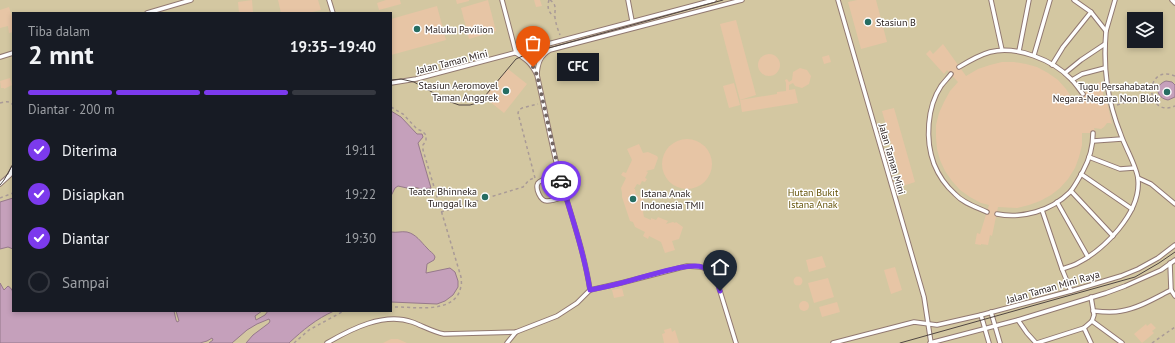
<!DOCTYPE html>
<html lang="id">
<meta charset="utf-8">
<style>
:root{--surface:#171b24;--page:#242831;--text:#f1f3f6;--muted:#9ea1a6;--line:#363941;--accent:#7c3aed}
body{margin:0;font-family:"PT Sans",sans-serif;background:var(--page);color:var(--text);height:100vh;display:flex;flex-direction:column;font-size:15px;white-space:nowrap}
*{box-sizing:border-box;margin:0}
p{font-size:13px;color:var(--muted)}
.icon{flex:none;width:22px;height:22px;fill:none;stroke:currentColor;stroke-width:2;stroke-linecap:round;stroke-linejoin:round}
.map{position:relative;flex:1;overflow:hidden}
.sheet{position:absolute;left:12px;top:12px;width:380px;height:300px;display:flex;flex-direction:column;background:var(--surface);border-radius:0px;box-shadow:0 2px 6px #0003}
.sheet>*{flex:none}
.tools{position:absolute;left:1127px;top:12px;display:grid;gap:8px}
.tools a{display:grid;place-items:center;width:36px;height:36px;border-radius:0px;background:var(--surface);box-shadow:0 2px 6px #0003;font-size:20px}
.pin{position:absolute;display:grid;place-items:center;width:34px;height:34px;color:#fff;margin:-41px -17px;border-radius:50% 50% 50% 0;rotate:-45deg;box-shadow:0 0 4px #0007}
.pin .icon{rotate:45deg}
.courier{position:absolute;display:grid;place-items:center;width:40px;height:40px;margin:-20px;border:3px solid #7c3aed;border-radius:50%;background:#fff;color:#222;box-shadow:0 1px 5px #0007}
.bubble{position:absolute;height:28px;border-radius:0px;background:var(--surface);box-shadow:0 2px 6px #0003;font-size:13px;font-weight:800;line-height:28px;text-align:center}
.summary em{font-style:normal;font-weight:800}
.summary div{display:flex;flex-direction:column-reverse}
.summary{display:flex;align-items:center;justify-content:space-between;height:68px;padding:0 16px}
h1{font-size:26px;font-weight:800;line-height:30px}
.bar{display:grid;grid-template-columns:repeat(4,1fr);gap:6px 4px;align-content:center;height:48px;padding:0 16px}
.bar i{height:5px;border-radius:3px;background:var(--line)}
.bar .active{background:var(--accent)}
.bar p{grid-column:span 4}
ol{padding:0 16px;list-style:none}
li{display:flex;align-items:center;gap:12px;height:44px}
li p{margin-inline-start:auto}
li .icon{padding:4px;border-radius:50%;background:var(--accent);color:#fff;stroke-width:4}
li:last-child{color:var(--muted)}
li i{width:22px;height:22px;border:2px solid var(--line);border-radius:50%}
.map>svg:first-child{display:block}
.green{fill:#d3c7a1;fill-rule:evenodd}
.water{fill:#c5a0bb;stroke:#96798b}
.building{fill:#e7c5a5}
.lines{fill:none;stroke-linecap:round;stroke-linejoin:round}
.service-casing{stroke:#917871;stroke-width:5.5}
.path{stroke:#a99a97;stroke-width:1.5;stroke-dasharray:3 3;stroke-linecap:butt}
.service{stroke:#fff;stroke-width:3.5}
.tram{stroke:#504542;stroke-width:1}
.done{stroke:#736663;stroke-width:4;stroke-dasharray:0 7.2}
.route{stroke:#7c3aed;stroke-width:5}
.poi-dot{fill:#266d62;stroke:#fff;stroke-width:1.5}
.labels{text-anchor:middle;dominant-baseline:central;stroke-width:3;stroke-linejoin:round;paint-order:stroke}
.poi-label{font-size:10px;fill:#281e1c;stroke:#fff;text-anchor:start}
.street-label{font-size:10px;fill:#281e1c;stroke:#fff}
.park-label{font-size:10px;fill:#655309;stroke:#fff}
</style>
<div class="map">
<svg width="1175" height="343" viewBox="0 0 1175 343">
<rect width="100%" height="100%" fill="#fdece7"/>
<path class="green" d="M0 0H1175V343H0ZM13 13H391V311H13ZM1134 19H1156V41H1134Z"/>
<g class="water">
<path d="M1166 81 1172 82 1175 85V97L1168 100C1156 98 1154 85 1166 81Z"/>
<path d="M391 111 401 117 417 134H422L423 137 418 143 431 188 422 189 414 187 407 188 398 186 395 188 391 196Z"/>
<path d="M13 198V249L8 247 0 249V202Z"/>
<path d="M391 232C397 233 401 231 407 232 416 234 421 242 427 248 430 252 434 253 435 257L434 260 427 264 426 273 450 268 455 272 458 281V287L453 295 445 301 437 304 391 302Z"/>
<path d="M0 283 4 290 8 286C16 290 13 303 13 311H174L176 320 177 322 179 321 176 311H262L255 316 256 320 265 315 268 311H334C316 319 303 330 289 343H246L253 335 269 323 270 321 269 319 257 324 247 330 232 343H209L213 340 212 338 207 341 200 343H0Z"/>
</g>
<g class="building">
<path d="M252 0 253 13H239L238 2Z"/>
<path d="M278 0H318L321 10 308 13H281Z"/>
<path d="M386 0H400L401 4 379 10 377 3Z"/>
<path d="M456 0H469V1L457 4Z"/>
<path d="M488 0 496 31 469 39 461 8Z"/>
<path d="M534 0H540L542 6 536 7Z"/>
<path d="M857 0H876L887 42 861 49 848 2Z"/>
<path d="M437 6 446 40 391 55V19Z"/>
<path d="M9 7 13 20V32L9 33 8 26 0 28V10Z"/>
<path d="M736 20 756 95 740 100 720 24Z"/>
<path d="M943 44 966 76 978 69 990 65 1002 62H1014L1026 64 1037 67 1048 73 1058 80 1066 89 1073 99 1096 87V85L1099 82 1103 83 1104 84 1103 94 1104 97H1106L1112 124 1110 123H1107L1104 127 1101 129 1094 128 1096 133H1082V145L1079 157 1075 168 1068 179 1060 188 1051 195 1040 201 1029 205 1017 208 998 207 992 236 990 235 988 245 981 244V245L975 244 977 233 980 234 989 205 981 203 970 197 960 190 952 181 945 171 940 160 937 149 936 137V125L939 113 944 102 950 91 958 82 947 70 944 74 926 54 930 50 933 54Z"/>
<circle cx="769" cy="65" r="11"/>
<path d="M829 55 831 62 824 64 822 57Z"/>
<path d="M800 68 807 70 811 76 809 84 802 88 795 86 793 83 789 85V90L795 89 798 103 742 112 740 100 777 94V92L786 91V83L785 80 787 79 789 82 792 80 793 72Z"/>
<path d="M508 69 527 84 504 113 484 97Z"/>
<path d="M10 78 12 85 4 89V88H1L0 81Z"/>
<path d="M734 83 740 105 729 108 723 86Z"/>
<path d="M894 108 915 182 903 186 882 111Z"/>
<circle cx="687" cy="164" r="25"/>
<path d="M639 144 643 153 648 152 657 156 658 158 654 169 646 171 648 172 645 178 647 179 645 182 642 181 640 185 637 184 634 189H635L636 195 643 198V201L645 208 643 212 644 217 651 220V218L656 220 658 217 668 221 666 224 673 222 675 223 676 222 683 227 679 239 672 241 675 250 665 253 661 242 649 236 648 239 643 236 645 232 635 227 633 222 630 221 622 197V193L621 188 626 178 621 175 623 172 626 173 632 160 627 149Z"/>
<path d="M822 256 826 267 809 272 806 260Z"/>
<path d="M895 267 902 290 891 294 884 270Z"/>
<circle cx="798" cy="281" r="4.5"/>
<path d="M828 278 834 297 814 303 808 283Z"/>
<path d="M622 288 624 296 614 298 612 290Z"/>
<circle cx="804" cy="306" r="5"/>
<path d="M837 302 840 312 822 317 819 307Z"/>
<path d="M1151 323 1156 328 1152 331 1154 333 1142 343 1134 334 1146 324 1147 326Z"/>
<path d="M671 328 672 332 675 330 679 343H664L662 334 665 333 664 330Z"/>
<path d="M391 339H398L407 343H383Z"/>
</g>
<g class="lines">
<g class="service-casing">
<g id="service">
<path d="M329 0 333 13"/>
<path d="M502 0 516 53"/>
<path d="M628 0 632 21"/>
<path d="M838 0 924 297 931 343"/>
<path d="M991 0 1002 50"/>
<path d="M1172 0 1175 3"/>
<path d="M147 13 191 0"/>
<path d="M1106 31 1115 0"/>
<path d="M1019 51 1029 0"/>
<path d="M1034 55 1050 0"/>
<path d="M0 57 13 53"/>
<path d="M1052 65 1063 47 1091 12"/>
<path d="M959 67C969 61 979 55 990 52 1016 45 1053 60 1071 79 1076 84 1079 89 1083 94"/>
<path d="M1065 73 1081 60 1105 44"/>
<path d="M537 74C538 63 540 56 550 50L742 0"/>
<path d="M951 74C948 78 944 82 941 86 927 107 925 140 934 164 938 174 946 186 955 194 963 203 976 207 987 212"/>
<path d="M1072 80 1082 74 1105 68"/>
<path d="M391 83 416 79 714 0"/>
<path d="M1093 141 1122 139"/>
<path d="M1089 157 1120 169 1134 168"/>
<path d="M1081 174 1132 209"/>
<path d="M560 175C554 177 542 178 538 183 535 188 540 201 547 201 553 201 560 198 566 196"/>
<path d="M1138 178 1151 184 1175 204"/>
<path d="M0 184 10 175 13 168"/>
<path d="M1071 191 1113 236"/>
<path d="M1057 202 1088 257"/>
<path d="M1042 210 1062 269 1071 291"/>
<path d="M997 214C1022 219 1051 211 1070 192 1075 186 1079 178 1083 171 1089 160 1093 146 1093 133"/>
<path d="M1170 263 1171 290 1175 296"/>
<path d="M1062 269C1067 267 1072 266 1076 264 1104 250 1141 213 1138 180 1138 169 1125 147 1121 135 1107 100 1103 69 1106 31L1091 12 1074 0"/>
<path d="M590 290 621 283 687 266 701 267 709 270 716 278 736 343"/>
<path d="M1093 311C1103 312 1112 313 1121 311 1139 308 1155 298 1171 290"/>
<path d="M991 312 1000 343"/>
<path d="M981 315 989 343"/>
<path d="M1018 320 1027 333 1036 343"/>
<path d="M1092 321 1122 343"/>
<path d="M1084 328 1092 321 1094 315 1091 297"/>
<path d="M327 343C351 329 384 312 412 322 423 326 433 332 444 334L516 332 557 316 577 303 590 290C584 251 571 215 560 177 551 144 545 109 537 75 531 63 527 60 516 53"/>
<path d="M507 343 516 332"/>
<path d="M833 343 914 322 937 325 981 315 1071 291 1121 276 1138 269 1158 258 1175 245"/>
<path d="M930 343 1018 320 1106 293 1125 286 1161 270 1175 260"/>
<path d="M1037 343 1084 328 1091 343"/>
</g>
</g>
<g class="path">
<path d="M549 0C547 6 548 13 554 16"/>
<path d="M550 0C558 5 554 11 555 18 556 24 558 30 560 35"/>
<path d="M1175 76C1143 63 1145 119 1175 106"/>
<path d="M0 103C5 102 9 100 13 105"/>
<path d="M1117 105 1151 95"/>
<path d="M391 107 403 114 417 129 422 131 426 135V141L423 145V150L461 277C461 280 462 283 461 286 456 316 412 306 391 307"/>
<path d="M535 178 518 113 519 110 522 108 538 104"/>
<path d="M0 198 13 193"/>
<path d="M441 212 523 187 529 180 534 178"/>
<path d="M294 343 309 330 342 312 346 311"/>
<path d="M1152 343 1175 327"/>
</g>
<use href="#service" class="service"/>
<g class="tram">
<path d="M391 80 401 79 414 82 448 101 459 105H470L480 102 516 59 527 54 723 0"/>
<path d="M0 185 4 180 13 164"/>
<path d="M900 343 1135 277 1159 263 1175 252"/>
</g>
</g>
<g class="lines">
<path class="done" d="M533 67 537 75 561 181"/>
<path class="route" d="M561 181C572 217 584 253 590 290 600 288 610 286 621 283 638 279 687 262 702 267 714 271 717 281 720 291"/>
</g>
<g class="poi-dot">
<circle cx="868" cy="22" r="4"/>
<circle cx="417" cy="29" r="4"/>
<circle cx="506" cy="91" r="4"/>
<circle cx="1167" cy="92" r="4"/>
<circle cx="485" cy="197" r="4"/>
<circle cx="633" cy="199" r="4"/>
</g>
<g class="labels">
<g class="poi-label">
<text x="876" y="22">Stasiun B</text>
<text x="425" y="29">Maluku Pavilion</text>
<text x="498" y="85" text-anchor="end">Stasiun Aeromovel<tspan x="498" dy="12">Taman Anggrek</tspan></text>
<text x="1159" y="86" text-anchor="end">Tugu Persahabatan<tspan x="1159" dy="12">Negara-Negara Non Blok</tspan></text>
<text x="477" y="191" text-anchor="end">Teater Bhinneka<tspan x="477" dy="12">Tunggal Ika</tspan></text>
<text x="641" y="193">Istana Anak<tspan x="641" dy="12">Indonesia TMII</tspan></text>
</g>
<g class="street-label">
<text transform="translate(452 62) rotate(-14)">Jalan Taman Mini</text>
<text transform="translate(892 159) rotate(74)">Jalan Taman Mini</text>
<text transform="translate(1053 287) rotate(-16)">Jalan Taman Mini Raya</text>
</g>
<g class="park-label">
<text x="813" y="192">Hutan Bukit<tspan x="813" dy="12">Istana Anak</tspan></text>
</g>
</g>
</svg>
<div class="tools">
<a><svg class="icon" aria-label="layers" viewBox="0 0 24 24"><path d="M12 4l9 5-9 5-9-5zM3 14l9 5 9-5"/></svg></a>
</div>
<div class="pin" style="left:533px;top:67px;background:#ea580c"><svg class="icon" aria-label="bag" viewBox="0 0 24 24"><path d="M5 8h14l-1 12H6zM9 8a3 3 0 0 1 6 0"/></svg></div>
<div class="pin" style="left:720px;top:291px;background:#1f2937"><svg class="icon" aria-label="home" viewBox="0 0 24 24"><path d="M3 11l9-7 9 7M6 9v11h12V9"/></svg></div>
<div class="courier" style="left:561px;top:181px"><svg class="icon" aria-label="car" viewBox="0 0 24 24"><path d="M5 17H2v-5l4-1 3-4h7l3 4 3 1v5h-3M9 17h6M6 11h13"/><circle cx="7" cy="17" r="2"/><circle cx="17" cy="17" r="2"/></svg></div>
<div class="bubble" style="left:557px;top:53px;width:42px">CFC</div>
<section class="sheet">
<div class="summary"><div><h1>2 mnt</h1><p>Tiba dalam</p></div><em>19:35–19:40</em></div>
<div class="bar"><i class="active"></i><i class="active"></i><i class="active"></i><i></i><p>Diantar · 200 m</p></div>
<ol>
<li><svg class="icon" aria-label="check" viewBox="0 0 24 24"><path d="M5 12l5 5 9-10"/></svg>Diterima<p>19:11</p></li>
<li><svg class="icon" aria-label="check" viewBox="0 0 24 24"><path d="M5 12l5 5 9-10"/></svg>Disiapkan<p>19:22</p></li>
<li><svg class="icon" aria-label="check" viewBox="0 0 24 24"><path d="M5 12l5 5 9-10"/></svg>Diantar<p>19:30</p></li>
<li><i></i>Sampai</li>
</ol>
</section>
</div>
